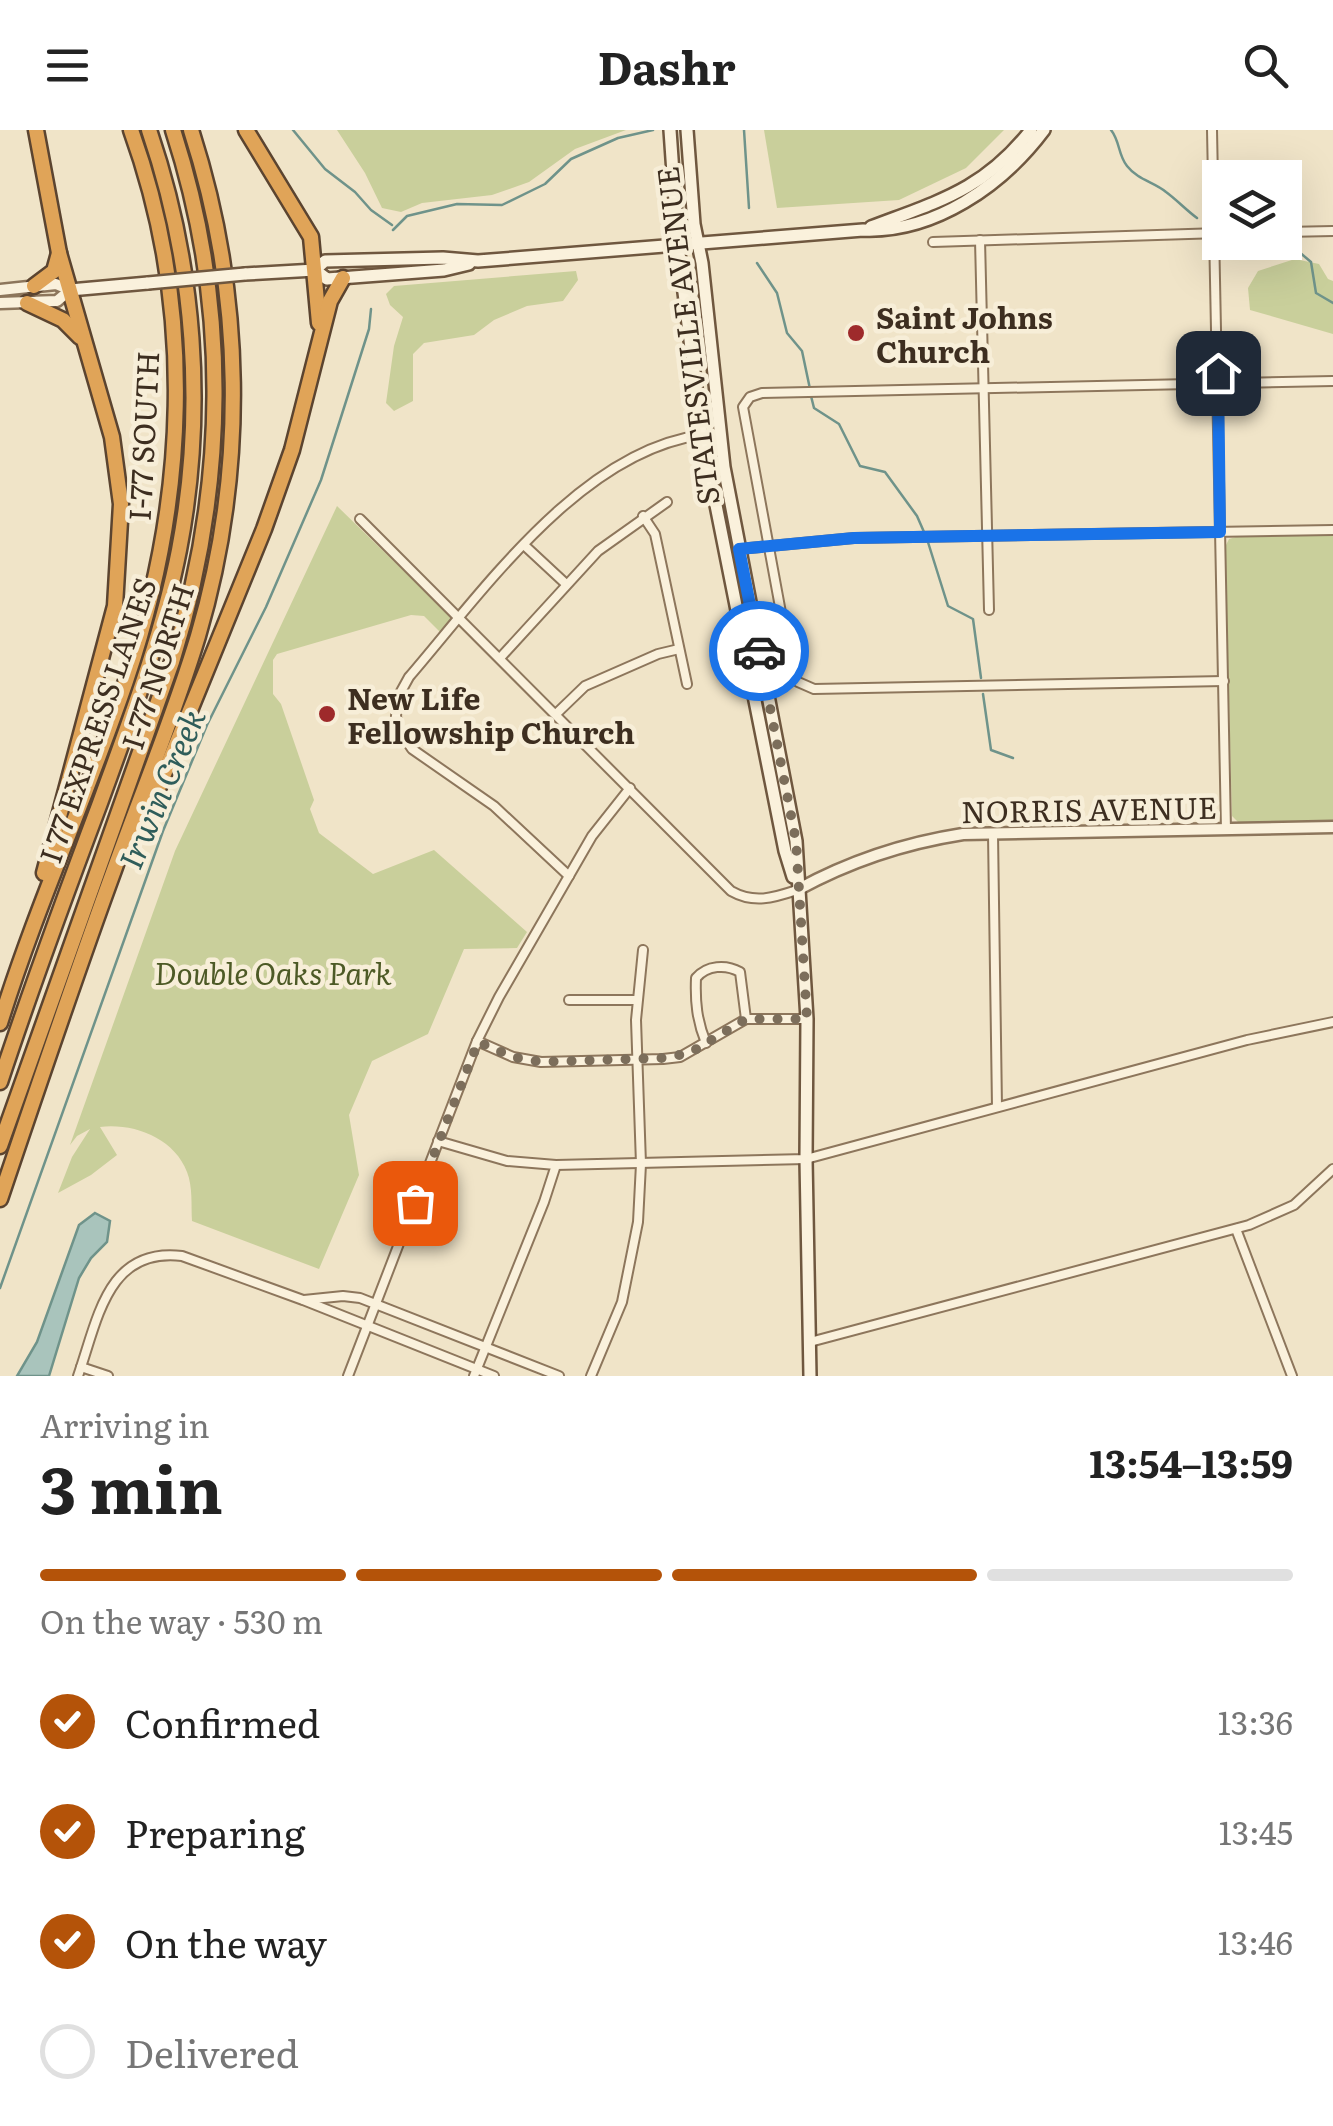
<!DOCTYPE html>
<meta charset="utf-8">
<style>
:root{--surface:#fff;--page:#f2f2f2;--text:#222;--muted:#767676;--line:#e0e0e0;--accent:#b45309}
body{margin:0;font-family:Literata,serif;background:var(--page);color:var(--text);height:100vh;display:flex;flex-direction:column;font-size:38px;white-space:nowrap}
*{box-sizing:border-box;margin:0}
p{font-size:32px;color:var(--muted)}
.icon{flex:none;width:55px;height:55px;fill:none;stroke:currentColor;stroke-width:2;stroke-linecap:round;stroke-linejoin:round}
.map{position:relative;height:1246px;overflow:hidden}
.sheet{display:flex;flex-direction:column;background:var(--surface);flex:1}
.sheet>*{flex:none}
.fabs{position:absolute;left:1202px;top:30px;display:grid;gap:20px}
.fabs a{display:grid;place-items:center;width:100px;height:100px;border-radius:0px;background:var(--surface);box-shadow:0 10px 40px #0002;font-size:50px}
.pin{position:absolute;display:grid;place-items:center;width:85px;height:85px;color:#fff;margin:-42px;border-radius:20px;box-shadow:0 5px 15px #0006}
.courier{position:absolute;display:grid;place-items:center;width:100px;height:100px;margin:-50px;border:8px solid #1a73e8;border-radius:50%;background:#fff;color:#222;box-shadow:0 2px 12px #0007}
.head em{font-style:normal;font-weight:700}
.head div{display:flex;flex-direction:column-reverse}
.head{display:flex;align-items:center;justify-content:space-between;height:170px;padding:0 40px}
h1{font-size:65px;font-weight:700;line-height:75px}
.bar{display:grid;grid-template-columns:repeat(4,1fr);gap:15px 10px;align-content:center;height:120px;padding:0 40px}
.bar i{height:12px;border-radius:8px;background:var(--line)}
.bar .on{background:var(--accent)}
.bar p{grid-column:span 4}
ol{padding:0 40px;list-style:none}
li{display:flex;align-items:center;gap:30px;height:110px}
li p{margin-inline-start:auto}
li .icon{padding:10px;border-radius:50%;background:var(--accent);color:#fff;stroke-width:4}
li:last-child{color:var(--muted)}
li i{width:55px;height:55px;border:5px solid var(--line);border-radius:50%}
header{display:flex;justify-content:space-between;align-items:center;height:130px;padding:0 40px;background:var(--surface);font-size:45px;font-weight:700}
.map>svg:first-child{display:block}
.green{fill:#c9cf9b}
.water{fill:#a9c4bc;stroke:#6f938a;stroke-width:2.5}
.lines{fill:none;stroke-linecap:round;stroke-linejoin:round}
.stream{stroke:#6f938a;stroke-width:2.5}
.minor-casing{stroke:#8d765c;stroke-width:12}
.tertiary-casing{stroke:#8d765c;stroke-width:15}
.secondary-casing{stroke:#6f573f;stroke-width:16}
.motorway-casing{stroke:#5b4430;stroke-width:19}
.minor{stroke:#faf1dc;stroke-width:8}
.tertiary{stroke:#faf1dc;stroke-width:10}
.secondary{stroke:#faf1dc;stroke-width:11}
.motorway{stroke:#e0a458;stroke-width:14}
.secondary-bridge-casing{stroke:#6f573f;stroke-width:16;stroke-linecap:butt}
.secondary-bridge{stroke:#faf1dc;stroke-width:11}
.done{stroke:#7c6e5b;stroke-width:10;stroke-dasharray:0 18}
.route{stroke:#1a73e8;stroke-width:12}
.poi-dot{fill:#9e2a2b;stroke:#f7eed8;stroke-width:4}
.labels{text-anchor:middle;dominant-baseline:central;stroke-width:9;stroke-linejoin:round;paint-order:stroke}
.poi-label{font-size:30px;font-weight:bold;fill:#3d2e20;stroke:#f7eed8;text-anchor:start}
.street-label{font-size:30px;fill:#3d2e20;stroke:#f7eed8}
.park-label{font-size:30px;font-style:italic;fill:#4d5a26;stroke:#f7eed8}
.water-label{font-size:32px;font-style:italic;fill:#2f5d5a;stroke:#f7eed8}
</style>
<header><svg class="icon" aria-label="menu" viewBox="0 0 24 24"><path d="M4 6h16M4 12h16M4 18h16"/></svg>Dashr<svg class="icon" aria-label="search" viewBox="0 0 24 24"><circle cx="10" cy="10" r="6"/><path d="M15 15l6 6"/></svg></header>
<div class="map">
<svg width="1333" height="1246" viewBox="0 0 1333 1246">
<rect width="100%" height="100%" fill="#f0e4c8"/>
<g class="green">
<path d="M337 0H626L575 19 529 52 492 65 422 73 401 82 382 78 365 43Z"/>
<path d="M764 0H1004L966 38 899 70 777 78Z"/>
<path d="M1295 129 1319 134 1328 149 1333 151V204L1250 180 1248 158 1258 141Z"/>
<path d="M576 141 578 150 563 171 527 176 494 190 474 205 424 213 413 224V271L394 281 386 273 394 216 403 187 390 175 386 164 394 156Z"/>
<path d="M337 376 453 489 440 502 424 486 411 485 277 524 273 530V564L281 574 314 670 310 679 319 703 373 744 434 720 527 802 517 818 464 819 428 904 372 931 349 985 359 1045 319 1139 192 1091C191 1076 193 1057 187 1042 174 1008 134 993 100 997L117 1025 91 1045 58 1063 72 1027 90 999 77 1006 70 1015 175 721Z"/>
<path d="M1333 405V691L1239 693 1232 686 1225 417 1229 409 1236 407Z"/>
</g>
<path class="water" d="M95 1083 110 1091 107 1112 91 1128 79 1148 49 1246H17L37 1212 79 1095Z"/>
<g class="lines">
<g class="stream">
<path d="M293 0 325 39 355 62 371 80 392 95"/>
<path d="M744 0 749 78"/>
<path d="M1111 0C1120 11 1118 25 1127 36 1138 50 1154 52 1166 62 1177 70 1186 80 1197 88"/>
<path d="M393 100 407 86 457 74 502 75 545 54 571 29 618 8 653 0"/>
<path d="M1298 121 1311 132 1316 163 1333 173"/>
<path d="M757 133 777 163 787 203 802 221 810 259"/>
<path d="M811 266 814 278 839 294 860 336 885 342 917 386 924 402"/>
<path d="M927 409 948 476 973 489 981 548"/>
<path d="M983 564 991 620 1013 628"/>
<path d="M0 1158 163 701 207 595 266 477 321 350 369 199 371 179"/>
</g>
<g class="minor-casing">
<g id="minor">
<path d="M1212 0 1226 700"/>
<path d="M1285 102 1333 101"/>
<path d="M980 110 989 480"/>
<path d="M933 112 1220 103"/>
<path d="M643 386 655 404 687 554"/>
<path d="M360 389 731 761C754 774 773 768 797 760"/>
<path d="M524 415 566 454"/>
<path d="M739 419 854 408 1333 400"/>
<path d="M500 528 598 421 667 372"/>
<path d="M1224 551 814 559 798 552 792 542 743 277 750 267 762 263 1333 251"/>
<path d="M556 584 585 556 658 524 679 519"/>
<path d="M993 704 997 977"/>
<path d="M569 746 494 676 412 619 398 598 396 586 398 567 409 547C483 461 582 320 702 305"/>
<path d="M569 870H637"/>
<path d="M477 911 513 927 541 932 663 929 680 927 746 889H807"/>
<path d="M706 913C697 891 695 872 696 848 707 835 726 834 740 842L746 889"/>
<path d="M438 1011 507 1031 556 1035 806 1029 1247 910 1333 892"/>
<path d="M1236 1099 1292 1246"/>
<path d="M304 1170 343 1166 360 1168 559 1246"/>
<path d="M810 1212 1249 1095 1294 1075 1333 1039"/>
<path d="M81 1237 108 1246"/>
<path d="M78 1246C98 1189 107 1117 182 1126L303 1170 494 1246"/>
<path d="M348 1246 477 911 499 867 592 706 630 658"/>
<path d="M474 1246 544 1072 556 1035"/>
<path d="M591 1246 622 1172 638 1092 641 1034 636 890 643 820"/>
</g>
</g>
<g class="tertiary-casing">
<g id="tertiary">
<path d="M0 160 56 154 70 160 57 171 0 173"/>
<path d="M797 760C848 732 905 713 963 704L1333 697"/>
</g>
</g>
<g class="secondary-casing">
<g id="secondary">
<path d="M670 0 678 115 702 305 785 721 793 747"/>
<path d="M687 0 694 94 702 133 724 337 796 711 807 889 806 1029 810 1246"/>
<path d="M871 97C939 71 984 60 1031 0"/>
<path d="M315 140 325 131 443 128 478 131 863 100C934 103 1002 56 1044 0"/>
<path d="M315 140 327 149 444 140 469 134"/>
<path d="M245 144 315 140"/>
<path d="M70 160 148 153"/>
</g>
</g>
<g class="motorway-casing">
<g id="motorway">
<path d="M36 0 59 123 112 307 121 374 115 476 44 743"/>
<path d="M246 0 311 107 319 193"/>
<path d="M34 156 54 141 59 123"/>
<path d="M27 173 63 190 80 207"/>
<path d="M134 696 151 676 264 399 292 320 330 171 343 148"/>
<path d="M0 893C36 777 87 666 126 551 187 372 196 180 131 0"/>
<path d="M0 952C31 858 65 766 100 673 130 590 162 507 179 420 206 280 195 135 149 0"/>
<path d="M0 1016 172 532C227 356 230 176 173 0"/>
<path d="M0 1069C37 959 74 849 114 740 142 662 174 586 198 506 247 340 244 164 191 0"/>
</g>
</g>
<use href="#minor" class="minor"/>
<use href="#tertiary" class="tertiary"/>
<use href="#secondary" class="secondary"/>
<use href="#motorway" class="motorway"/>
<g class="secondary-bridge-casing">
<path id="secondary-bridge" d="M148 153 245 144"/>
</g>
<use href="#secondary-bridge" class="secondary-bridge"/>
</g>
<g class="lines">
<path class="done" d="M415 1073 478 912 513 927 541 932 662 928 690 923 746 889H807L796 711 759 521"/>
<path class="route" d="M759 521 739 419 854 408 1220 402 1218 243"/>
</g>
<g class="poi-dot">
<circle cx="856" cy="203" r="10"/>
<circle cx="327" cy="584" r="10"/>
</g>
<g class="labels">
<g class="poi-label">
<text x="876" y="186">Saint Johns<tspan x="876" dy="34">Church</tspan></text>
<text x="347" y="567">New Life<tspan x="347" dy="34">Fellowship Church</tspan></text>
</g>
<g class="street-label">
<text transform="translate(686 206) rotate(-97)">STATESVILLE AVENUE</text>
<text transform="translate(142 306) rotate(-87)">I-77 SOUTH</text>
<text transform="translate(156 536) rotate(-72)">I-77 NORTH</text>
<text transform="translate(96 590) rotate(-71)">I 77 EXPRESS LANES</text>
<text transform="translate(1089 678) rotate(-1)">NORRIS AVENUE</text>
</g>
<g class="park-label">
<text x="273" y="842">Double Oaks Park</text>
</g>
<g class="water-label">
<text transform="translate(160 658) rotate(-67)">Irwin Creek</text>
</g>
</g>
</svg>
<div class="fabs">
<a><svg class="icon" aria-label="layers" viewBox="0 0 24 24"><path d="M12 4l9 5-9 5-9-5zM3 14l9 5 9-5"/></svg></a>
</div>
<div class="pin" style="left:415px;top:1073px;background:#ea580c"><svg class="icon" aria-label="bag" viewBox="0 0 24 24"><path d="M5 8h14l-1 12H6zM9 8a3 3 0 0 1 6 0"/></svg></div>
<div class="pin" style="left:1218px;top:243px;background:#1f2937"><svg class="icon" aria-label="home" viewBox="0 0 24 24"><path d="M3 11l9-7 9 7M6 9v11h12V9"/></svg></div>
<div class="courier" style="left:759px;top:521px"><svg class="icon" aria-label="car" viewBox="0 0 24 24"><path d="M5 17H2v-5l4-1 3-4h7l3 4 3 1v5h-3M9 17h6M6 11h13"/><circle cx="7" cy="17" r="2"/><circle cx="17" cy="17" r="2"/></svg></div>
</div>
<section class="sheet">
<div class="head"><div><h1>3 min</h1><p>Arriving in</p></div><em>13:54–13:59</em></div>
<div class="bar"><i class="on"></i><i class="on"></i><i class="on"></i><i></i><p>On the way · 530 m</p></div>
<ol>
<li><svg class="icon" aria-label="check" viewBox="0 0 24 24"><path d="M5 12l5 5 9-10"/></svg>Confirmed<p>13:36</p></li>
<li><svg class="icon" aria-label="check" viewBox="0 0 24 24"><path d="M5 12l5 5 9-10"/></svg>Preparing<p>13:45</p></li>
<li><svg class="icon" aria-label="check" viewBox="0 0 24 24"><path d="M5 12l5 5 9-10"/></svg>On the way<p>13:46</p></li>
<li><i></i>Delivered</li>
</ol>
</section>
